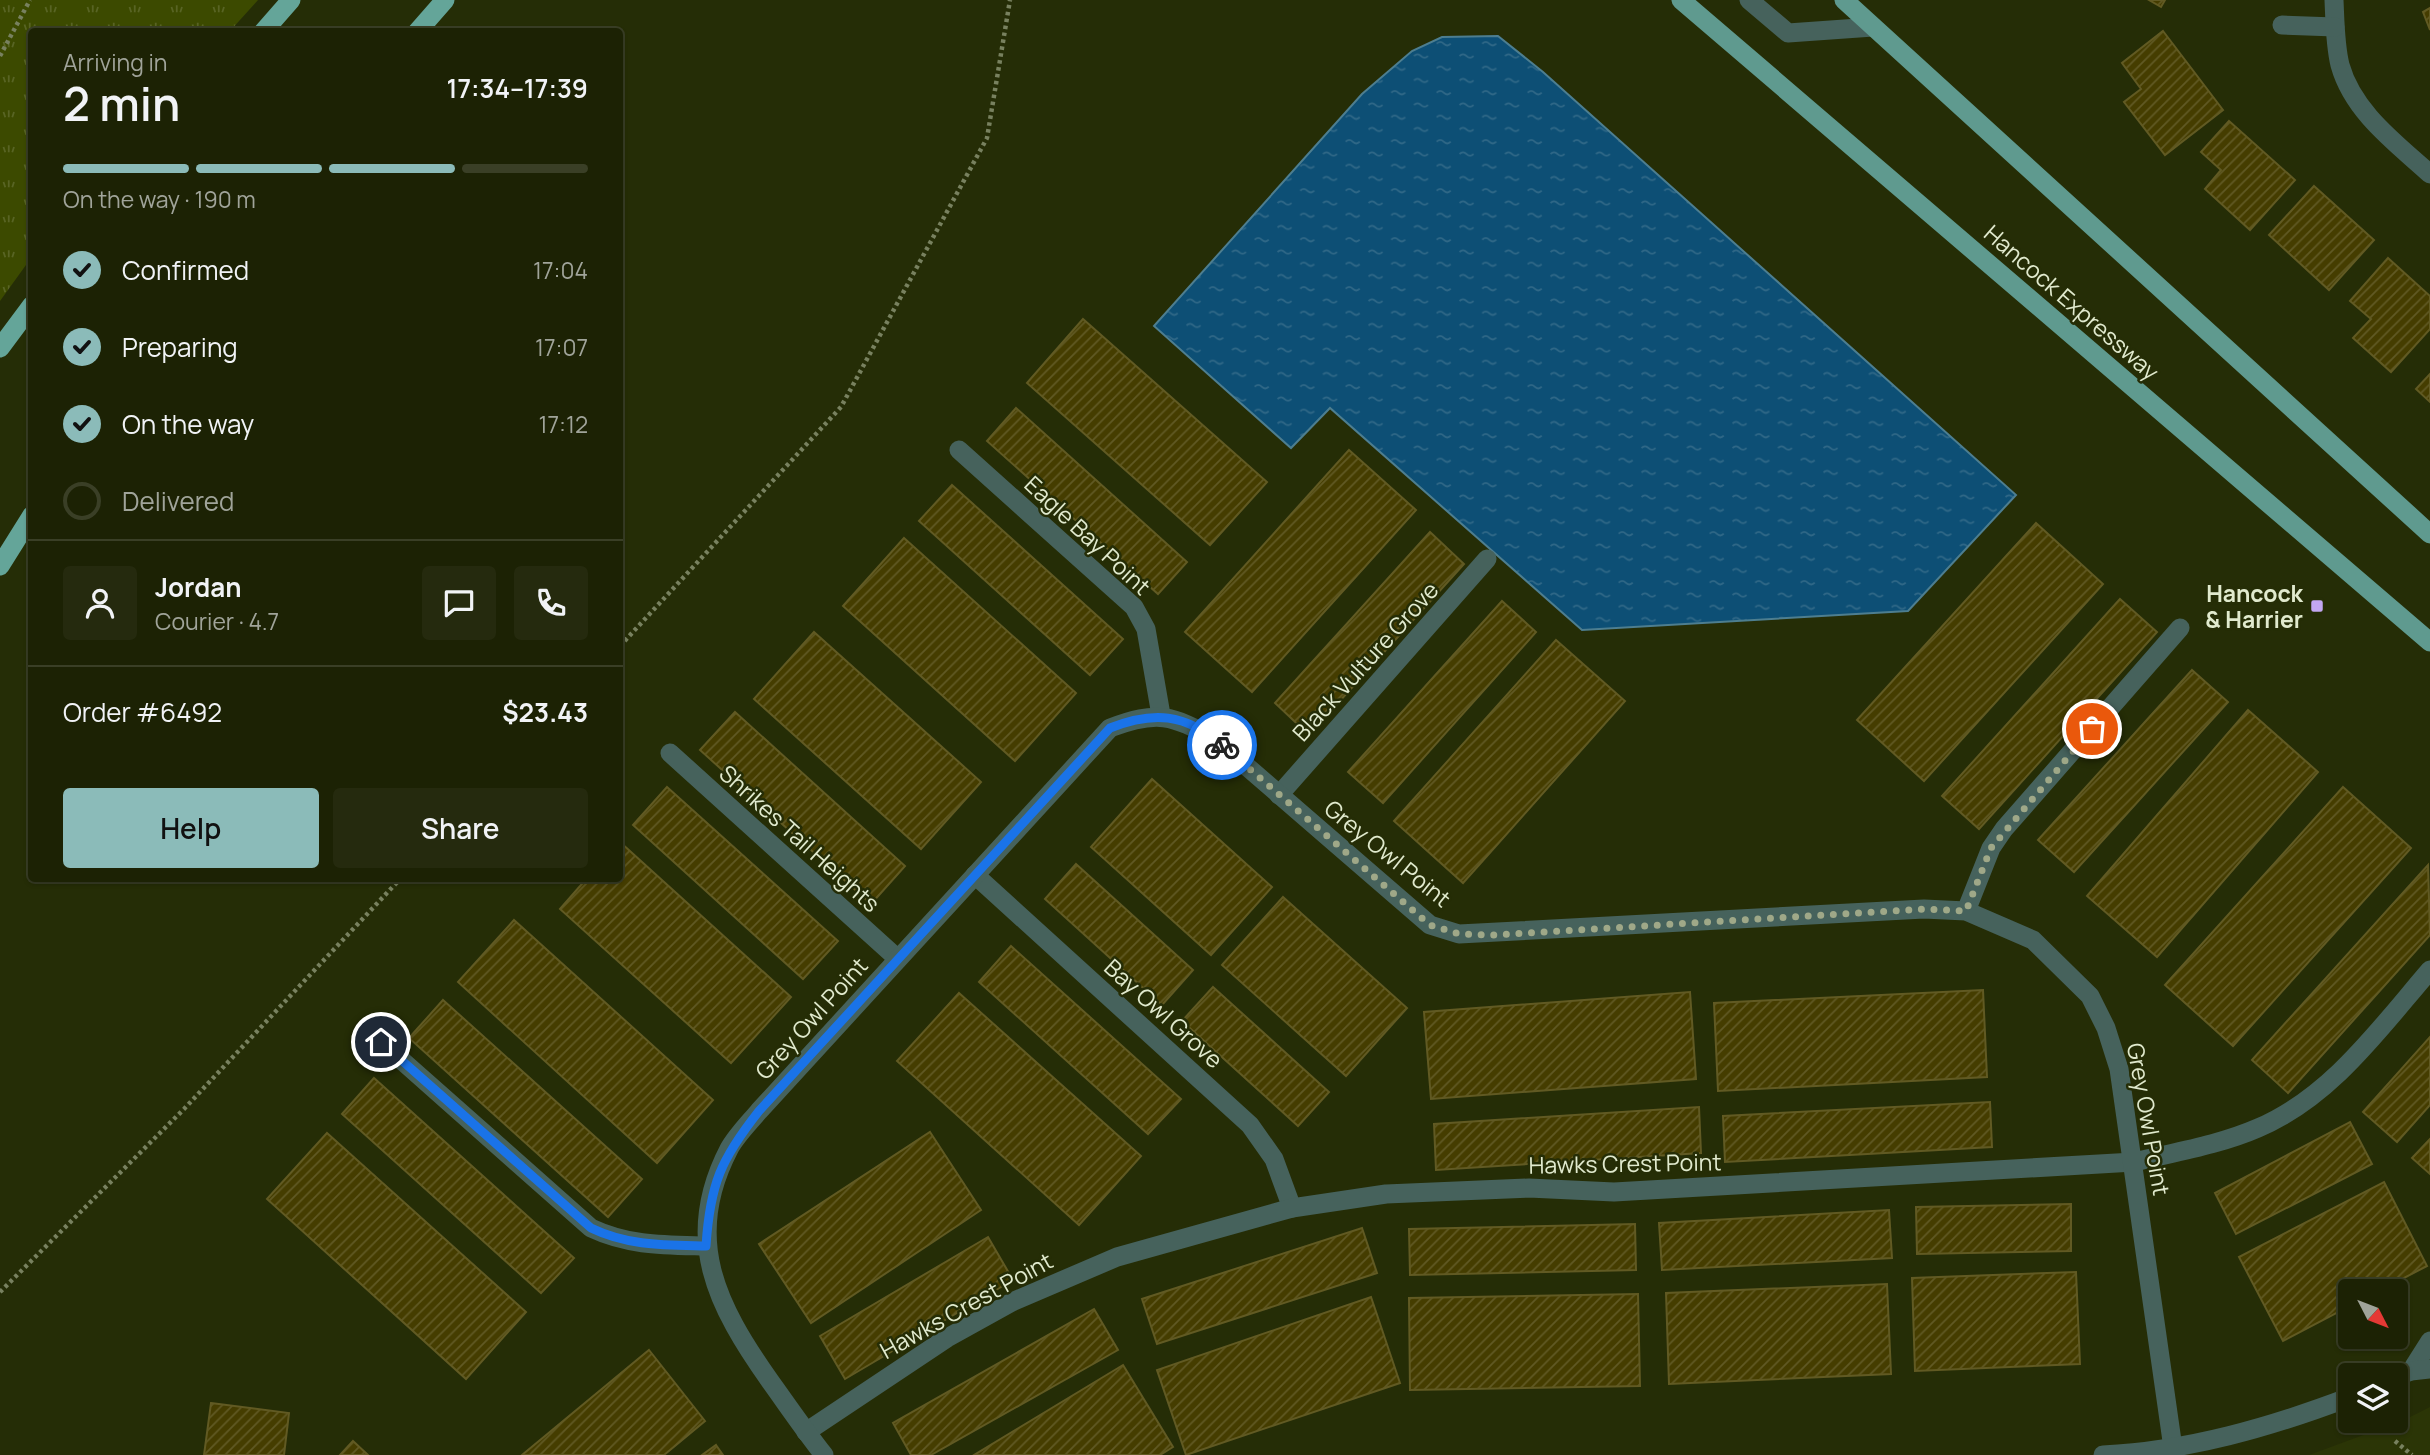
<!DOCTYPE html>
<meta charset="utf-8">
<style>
:root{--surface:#1c2204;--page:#252a0e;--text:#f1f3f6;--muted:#a0a49a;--line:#3a3f26;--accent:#8bbbb9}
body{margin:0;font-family:Manrope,sans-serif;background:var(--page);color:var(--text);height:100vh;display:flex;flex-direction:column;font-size:26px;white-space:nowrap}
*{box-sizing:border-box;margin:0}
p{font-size:23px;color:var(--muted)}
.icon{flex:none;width:38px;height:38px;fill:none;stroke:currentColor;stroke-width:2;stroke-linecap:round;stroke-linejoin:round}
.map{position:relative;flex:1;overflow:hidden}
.panel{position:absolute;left:28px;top:28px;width:595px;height:854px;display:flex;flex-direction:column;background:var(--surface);border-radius:7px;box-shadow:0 2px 5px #0004,0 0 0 2px var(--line)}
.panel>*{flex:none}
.needle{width:46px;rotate:132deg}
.tools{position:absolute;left:2338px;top:1279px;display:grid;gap:14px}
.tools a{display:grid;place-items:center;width:70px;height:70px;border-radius:7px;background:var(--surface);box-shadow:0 2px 5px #0004,0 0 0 2px var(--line);font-size:35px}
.pin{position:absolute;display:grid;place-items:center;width:60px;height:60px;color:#fff;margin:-30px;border:4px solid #fff;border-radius:50%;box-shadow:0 2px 7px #0007}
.courier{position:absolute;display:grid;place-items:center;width:70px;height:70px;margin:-35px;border:5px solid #1a73e8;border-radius:50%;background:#fff;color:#222;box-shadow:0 2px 9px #0007}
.summary em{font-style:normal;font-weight:600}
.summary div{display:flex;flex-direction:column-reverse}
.summary{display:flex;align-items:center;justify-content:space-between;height:119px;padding:0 35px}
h1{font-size:46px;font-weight:600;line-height:52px}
.bar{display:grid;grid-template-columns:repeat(4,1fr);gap:10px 7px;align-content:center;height:84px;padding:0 35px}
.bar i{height:9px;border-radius:5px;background:var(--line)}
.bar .active{background:var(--accent)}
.bar p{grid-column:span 4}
.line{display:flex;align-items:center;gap:18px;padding:0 35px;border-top:2px solid var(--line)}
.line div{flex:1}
.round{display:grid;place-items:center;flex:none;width:74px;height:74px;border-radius:7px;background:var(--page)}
ol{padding:0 35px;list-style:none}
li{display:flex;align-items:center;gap:21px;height:77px}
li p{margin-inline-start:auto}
li .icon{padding:7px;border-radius:50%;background:var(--accent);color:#111;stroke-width:4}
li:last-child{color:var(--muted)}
li i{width:38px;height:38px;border:4px solid var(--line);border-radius:50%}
.cta{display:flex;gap:14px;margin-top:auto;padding:14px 35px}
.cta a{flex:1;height:80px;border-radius:7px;background:var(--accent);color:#111;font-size:28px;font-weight:600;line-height:80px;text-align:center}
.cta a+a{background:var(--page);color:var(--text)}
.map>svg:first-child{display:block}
.built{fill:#2b3506}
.grass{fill:url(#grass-tufts)}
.water{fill:url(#water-ripples);stroke:#4d7e90;stroke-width:2}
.building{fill:url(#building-hatch);stroke:#615a23;stroke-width:2}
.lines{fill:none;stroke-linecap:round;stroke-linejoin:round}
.path{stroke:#78815f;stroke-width:4.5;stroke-dasharray:3.5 3.5;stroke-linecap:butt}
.minor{stroke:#46625c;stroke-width:19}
.primary{stroke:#5f9a8f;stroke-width:19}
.trunk{stroke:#64a599;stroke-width:19}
.done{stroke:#9fa888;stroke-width:7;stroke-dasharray:0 12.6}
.route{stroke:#1a73e8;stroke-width:9}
.poi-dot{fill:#c3a7f2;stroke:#252d06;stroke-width:2.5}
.labels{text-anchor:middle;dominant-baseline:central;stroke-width:5;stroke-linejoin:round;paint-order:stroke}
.street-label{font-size:23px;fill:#e1eace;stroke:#252d06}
.poi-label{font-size:23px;font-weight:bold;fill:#e1eace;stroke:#252d06;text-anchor:end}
</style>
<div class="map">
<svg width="2430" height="1455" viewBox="0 0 2430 1455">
<defs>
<pattern id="grass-tufts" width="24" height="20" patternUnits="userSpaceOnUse" patternTransform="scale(1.75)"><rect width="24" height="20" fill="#3c4a00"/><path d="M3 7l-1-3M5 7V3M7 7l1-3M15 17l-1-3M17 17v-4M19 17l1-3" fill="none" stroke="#586424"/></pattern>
<pattern id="water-ripples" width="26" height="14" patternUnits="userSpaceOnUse" patternTransform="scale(1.75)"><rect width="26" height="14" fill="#0d4f75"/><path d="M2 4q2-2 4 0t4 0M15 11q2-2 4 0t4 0" fill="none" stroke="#306887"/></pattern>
<pattern id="building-hatch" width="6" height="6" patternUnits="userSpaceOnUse" patternTransform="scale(1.75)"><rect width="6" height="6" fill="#453d00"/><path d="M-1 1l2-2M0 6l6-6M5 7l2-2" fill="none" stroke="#605924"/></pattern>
</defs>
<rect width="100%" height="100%" fill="#252d06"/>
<path class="built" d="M2430 1407V1455H2309L2404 1420Z"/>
<path class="grass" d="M0 0H258L230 31 32 32 31 258 0 301Z"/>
<path class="water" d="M1498 36 1543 72 2016 495 1908 611 1582 630 1330 408 1291 448 1154 326 1362 94 1412 51 1442 37Z"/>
<g class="building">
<path d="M2149 0H2165L2161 7Z"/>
<path d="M2430 8V30L2423 12Z"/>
<path d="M2163 31 2223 110 2165 155 2124 102 2141 89 2122 63Z"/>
<path d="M2229 121 2295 180 2250 230 2205 189 2221 170 2201 152Z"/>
<path d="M2314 186 2374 240 2329 290 2269 235Z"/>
<path d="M2388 258 2430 296V329L2391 372 2353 338 2371 319 2350 301Z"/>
<path d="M1083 319 1267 482 1210 545 1027 383Z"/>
<path d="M2430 374V402L2416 389Z"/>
<path d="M1016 408 1187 562 1158 594 987 441Z"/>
<path d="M1349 450 1416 510 1252 692 1185 632Z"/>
<path d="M952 485 1123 639 1090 675 919 521Z"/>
<path d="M2036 523 2103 584 1924 781 1857 720Z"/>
<path d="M1430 532 1464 564 1309 735 1275 703Z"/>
<path d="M904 538 1076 693 1015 761 843 606Z"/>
<path d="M2120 599 2157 632 1979 829 1942 796Z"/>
<path d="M1502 601 1536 632 1383 803 1348 772Z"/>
<path d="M814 632 981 782 921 849 754 699Z"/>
<path d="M1556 640 1625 701 1463 883 1394 821Z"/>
<path d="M2192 670 2228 702 2074 872 2038 840Z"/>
<path d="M2248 710 2318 772 2157 957 2087 896Z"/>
<path d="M735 712 905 866 871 904 700 750Z"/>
<path d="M1152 779 1272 887 1211 955 1091 847Z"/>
<path d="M667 787 838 941 803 979 633 825Z"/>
<path d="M2343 787 2411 848 2233 1046 2165 985Z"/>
<path d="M620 842 791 997 731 1063 560 909 587 878H620Z"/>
<path d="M1076 864 1193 970 1162 1005 1045 899Z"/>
<path d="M2428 865 2430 935 2288 1093 2252 1060Z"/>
<path d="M1283 897 1407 1008 1346 1076 1222 965Z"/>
<path d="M514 920 713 1100 657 1163 458 982Z"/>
<path d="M1011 946 1181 1099 1148 1134 979 982Z"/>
<path d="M1213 987 1329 1092 1298 1126 1182 1021Z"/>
<path d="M1983 990 1987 1077 1718 1091 1714 1003Z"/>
<path d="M1690 992 1696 1079 1431 1099 1424 1012Z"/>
<path d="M959 993 1141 1156 1079 1225 897 1061Z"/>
<path d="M443 1000 642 1179 608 1217 409 1038Z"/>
<path d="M2430 1037V1105L2397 1142 2363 1112Z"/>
<path d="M374 1078 574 1258 541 1293 342 1114Z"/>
<path d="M1990 1102 1992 1147 1725 1162 1723 1116Z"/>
<path d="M1699 1107 1701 1153 1436 1170 1434 1124Z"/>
<path d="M2350 1122 2372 1164 2236 1234 2215 1193Z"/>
<path d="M930 1132 981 1210 811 1323 759 1244Z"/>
<path d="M327 1133 526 1312 466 1379 267 1199Z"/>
<path d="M2430 1139V1174L2412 1158Z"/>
<path d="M2384 1182 2427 1266 2377 1292H2350V1306L2283 1341 2239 1257Z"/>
<path d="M2071 1204V1251L1917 1254 1916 1207Z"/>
<path d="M1889 1210 1892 1258 1662 1270 1659 1223Z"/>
<path d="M1635 1224 1636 1270 1410 1275 1409 1229Z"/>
<path d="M1362 1228 1377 1273 1157 1344 1142 1299Z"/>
<path d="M988 1237 1013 1280 845 1379 820 1336Z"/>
<path d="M2076 1272 2080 1364 1915 1371 1912 1278Z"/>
<path d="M1887 1284 1891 1374 1669 1384 1666 1293Z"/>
<path d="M1638 1294 1640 1386 1410 1390 1409 1298Z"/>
<path d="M1371 1297 1400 1383 1186 1455 1157 1370Z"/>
<path d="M1094 1309 1118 1350 931 1455H911L893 1423Z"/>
<path d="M649 1350 705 1421 664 1455H522Z"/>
<path d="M1123 1365 1173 1447 1160 1455H974Z"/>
<path d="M211 1403 289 1413 284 1455H204Z"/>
<path d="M353 1441 368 1455H340Z"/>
<path d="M716 1445 723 1455H702Z"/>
</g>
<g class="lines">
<g class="path">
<path d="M0 56 30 0"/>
<path d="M620 646 841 407 987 138 1010 0"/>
<path d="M0 1292 184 1109 401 878"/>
<path d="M2395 1441 2412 1455"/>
</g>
<g class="minor">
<path d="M1749 0 1788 33 1873 27"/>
<path d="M2334 0C2335 21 2335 45 2340 65 2353 112 2396 143 2430 174"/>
<path d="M2282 25 2335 27"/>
<path d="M959 450 1134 607 1146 629 1161 715"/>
<path d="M670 753 898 959"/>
<path d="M1279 795 1487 559"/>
<path d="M975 875 1250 1125 1274 1159 1292 1208"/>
<path d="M1966 911 1991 848 2004 829 2180 628"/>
<path d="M381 1042 591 1228C629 1246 665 1245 706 1246"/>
<path d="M2411 1371 2430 1341"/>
<path d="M2396 1377 2411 1371 2430 1369"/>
<path d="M806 1432 947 1338 1012 1302 1117 1257 1292 1208 1386 1194 1529 1188 1614 1192 2134 1162C2175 1152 2219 1145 2258 1128 2331 1097 2380 1028 2430 970"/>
<path d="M824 1455C805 1431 788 1406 770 1381 717 1306 682 1239 729 1149 736 1136 749 1123 759 1111L1110 728C1157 710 1172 715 1215 739L1430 925 1459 934 1924 909 1966 911 2033 940 2090 996 2106 1028 2119 1069 2174 1455"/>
<path d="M2103 1455C2188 1451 2271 1427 2350 1397"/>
</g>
<g class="primary">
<path d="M1681 0 2430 642"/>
<path d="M1844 0 2430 534"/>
</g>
<g class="trunk">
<path d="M263 32 291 0"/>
<path d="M417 32 445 0"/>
<path d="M0 348 32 305"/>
<path d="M0 566 32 515"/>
</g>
</g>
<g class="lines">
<path class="done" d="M1222 745 1430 925 1459 934 1494 935 1924 909 1966 911 1991 848 2092 729"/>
<path class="route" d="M381 1042 591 1228C628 1246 665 1245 706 1246 710 1184 721 1159 759 1111L1110 728C1153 711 1185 713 1222 745"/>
</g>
<rect class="poi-dot" x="2310" y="599" width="14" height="14" rx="3.5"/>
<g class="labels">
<g class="street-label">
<text transform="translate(2072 302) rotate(41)">Hancock Expressway</text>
<text transform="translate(1088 535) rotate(43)">Eagle Bay Point</text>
<text transform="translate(1365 661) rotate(-48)">Black Vulture Grove</text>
<text transform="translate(800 838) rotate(42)">Shrikes Tail Heights</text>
<text transform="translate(1388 853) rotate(39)">Grey Owl Point</text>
<text transform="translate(1164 1013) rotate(42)">Bay Owl Grove</text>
<text transform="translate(811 1018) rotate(-48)">Grey Owl Point</text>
<text transform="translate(2149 1119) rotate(80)">Grey Owl Point</text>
<text transform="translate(1625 1163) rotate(-1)">Hawks Crest Point</text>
<text transform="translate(966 1305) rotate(-29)">Hawks Crest Point</text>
</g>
<g class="poi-label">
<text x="2303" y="593">Hancock<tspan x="2303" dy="26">&amp; Harrier</tspan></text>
</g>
</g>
</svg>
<div class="tools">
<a><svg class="needle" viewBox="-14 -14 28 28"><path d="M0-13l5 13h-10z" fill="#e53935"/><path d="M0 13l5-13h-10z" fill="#a0a49a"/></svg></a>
<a><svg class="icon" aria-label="layers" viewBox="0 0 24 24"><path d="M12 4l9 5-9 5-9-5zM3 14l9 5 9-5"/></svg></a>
</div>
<div class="pin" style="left:2092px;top:729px;background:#ea580c"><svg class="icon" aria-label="bag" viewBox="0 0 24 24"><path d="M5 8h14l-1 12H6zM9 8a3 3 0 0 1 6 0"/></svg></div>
<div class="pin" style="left:381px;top:1042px;background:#1f2937"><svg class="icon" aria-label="home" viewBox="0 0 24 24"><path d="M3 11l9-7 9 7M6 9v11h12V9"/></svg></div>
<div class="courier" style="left:1222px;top:745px"><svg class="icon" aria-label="bike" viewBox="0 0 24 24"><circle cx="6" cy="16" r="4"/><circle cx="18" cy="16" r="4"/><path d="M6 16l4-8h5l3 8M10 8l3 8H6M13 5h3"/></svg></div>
<section class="panel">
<div class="summary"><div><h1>2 min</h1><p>Arriving in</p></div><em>17:34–17:39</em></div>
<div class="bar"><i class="active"></i><i class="active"></i><i class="active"></i><i></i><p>On the way · 190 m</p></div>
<ol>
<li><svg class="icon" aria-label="check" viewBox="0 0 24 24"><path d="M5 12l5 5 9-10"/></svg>Confirmed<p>17:04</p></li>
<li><svg class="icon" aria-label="check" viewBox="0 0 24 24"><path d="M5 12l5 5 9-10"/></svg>Preparing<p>17:07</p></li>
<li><svg class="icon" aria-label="check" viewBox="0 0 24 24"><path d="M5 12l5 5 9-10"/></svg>On the way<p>17:12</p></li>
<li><i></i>Delivered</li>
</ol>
<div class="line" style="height:126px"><a class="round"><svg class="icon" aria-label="person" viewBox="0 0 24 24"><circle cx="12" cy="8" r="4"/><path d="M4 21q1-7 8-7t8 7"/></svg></a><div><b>Jordan</b><p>Courier · 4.7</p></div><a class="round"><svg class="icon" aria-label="chat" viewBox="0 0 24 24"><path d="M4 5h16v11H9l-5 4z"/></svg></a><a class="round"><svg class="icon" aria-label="phone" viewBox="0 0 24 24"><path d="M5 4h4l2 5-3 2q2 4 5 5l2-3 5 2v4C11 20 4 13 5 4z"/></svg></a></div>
<div class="line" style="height:91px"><div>Order #6492</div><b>$23.43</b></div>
<div class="cta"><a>Help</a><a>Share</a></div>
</section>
</div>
